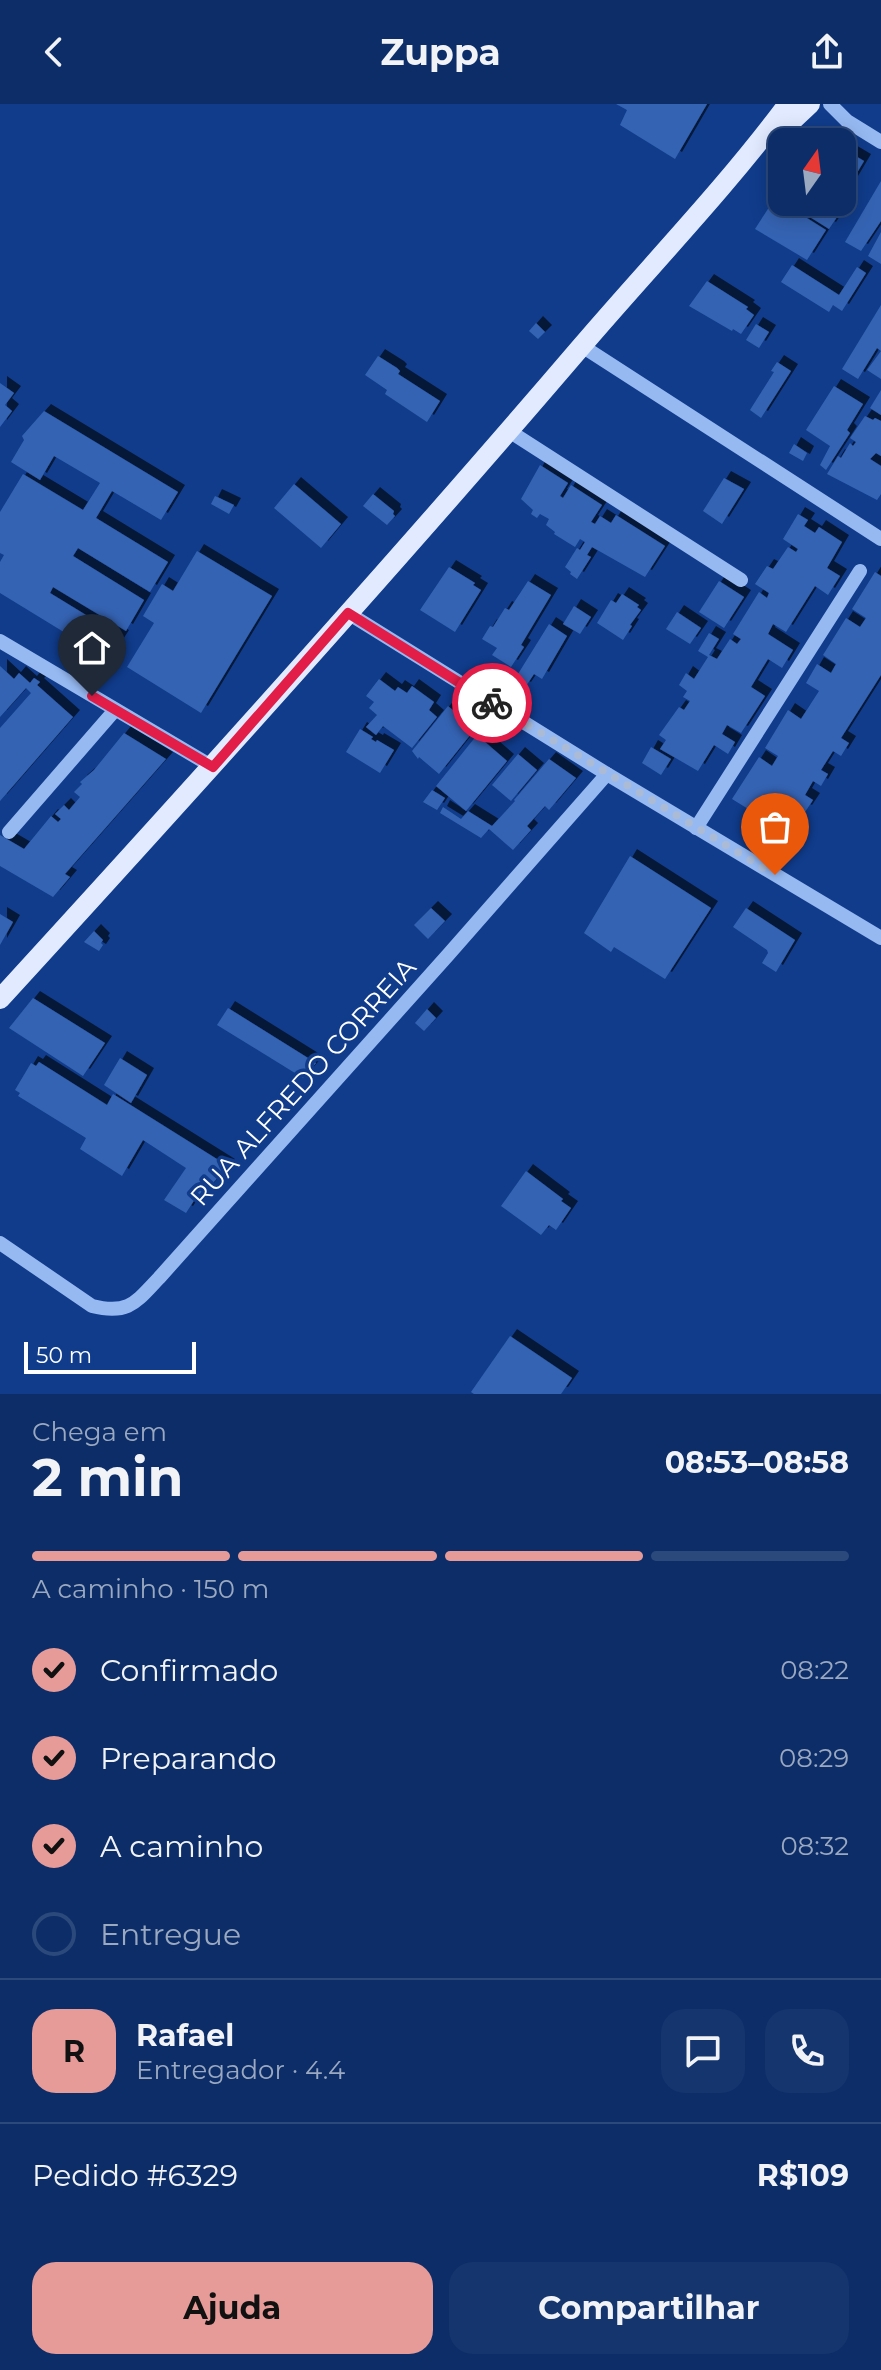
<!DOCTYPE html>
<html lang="pt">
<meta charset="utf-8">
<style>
:root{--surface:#0c2d68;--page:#15356e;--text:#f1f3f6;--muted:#9aa8c0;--line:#2c497c;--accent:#e69b98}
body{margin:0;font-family:Montserrat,sans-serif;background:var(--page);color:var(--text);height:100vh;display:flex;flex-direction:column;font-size:30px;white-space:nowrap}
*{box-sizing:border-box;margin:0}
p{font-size:26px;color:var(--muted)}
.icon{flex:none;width:44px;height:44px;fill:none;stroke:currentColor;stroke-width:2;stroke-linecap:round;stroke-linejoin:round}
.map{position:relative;height:1290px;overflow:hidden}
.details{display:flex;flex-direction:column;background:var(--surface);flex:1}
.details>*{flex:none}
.needle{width:52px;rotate:14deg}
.fabs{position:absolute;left:768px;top:24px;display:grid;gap:16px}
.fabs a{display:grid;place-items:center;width:88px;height:88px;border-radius:16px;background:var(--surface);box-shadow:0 4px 20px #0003,0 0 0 2px var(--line);font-size:40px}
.scale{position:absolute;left:24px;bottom:20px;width:172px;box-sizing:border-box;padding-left:8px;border:4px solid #fff;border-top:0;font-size:22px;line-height:28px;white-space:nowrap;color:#fff;-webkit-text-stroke:6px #103c8b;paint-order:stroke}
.pin{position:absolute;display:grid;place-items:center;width:68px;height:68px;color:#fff;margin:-82px -34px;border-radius:50% 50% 50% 0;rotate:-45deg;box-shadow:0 0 8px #0007}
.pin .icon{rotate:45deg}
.courier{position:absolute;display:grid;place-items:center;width:80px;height:80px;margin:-40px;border:6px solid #e11d48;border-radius:50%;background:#fff;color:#222;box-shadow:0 2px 10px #0007}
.overview em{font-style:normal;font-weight:700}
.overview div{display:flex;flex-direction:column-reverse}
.overview{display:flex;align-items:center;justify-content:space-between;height:136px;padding:0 32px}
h1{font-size:52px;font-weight:700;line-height:60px}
.bar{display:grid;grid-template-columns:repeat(4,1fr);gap:12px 8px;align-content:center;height:96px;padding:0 32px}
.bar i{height:10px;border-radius:6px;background:var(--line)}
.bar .active{background:var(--accent)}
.bar p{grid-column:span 4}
.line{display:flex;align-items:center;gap:20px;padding:0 32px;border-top:2px solid var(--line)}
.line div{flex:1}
.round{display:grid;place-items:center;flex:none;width:84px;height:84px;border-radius:24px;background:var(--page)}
ol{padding:0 32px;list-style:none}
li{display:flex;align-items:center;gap:24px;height:88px}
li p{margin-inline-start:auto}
li .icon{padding:8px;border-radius:50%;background:var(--accent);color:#111;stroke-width:4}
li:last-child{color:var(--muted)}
li i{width:44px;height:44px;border:4px solid var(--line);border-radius:50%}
.primary-button{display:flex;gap:16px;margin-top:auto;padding:16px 32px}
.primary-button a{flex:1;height:92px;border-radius:24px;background:var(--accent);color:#111;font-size:32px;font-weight:700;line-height:92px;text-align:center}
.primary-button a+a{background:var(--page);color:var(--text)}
header{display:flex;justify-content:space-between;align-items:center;height:104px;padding:0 32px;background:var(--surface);font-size:36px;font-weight:700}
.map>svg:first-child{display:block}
.building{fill:#3463b3;filter:url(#shadow)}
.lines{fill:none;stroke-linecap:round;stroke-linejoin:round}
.minor{stroke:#96b9f2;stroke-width:14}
.major{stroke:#e1eaff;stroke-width:20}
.done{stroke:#abbbd6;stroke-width:8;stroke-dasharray:0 14.4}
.route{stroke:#e11d48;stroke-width:10}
.labels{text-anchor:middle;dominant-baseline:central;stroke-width:7;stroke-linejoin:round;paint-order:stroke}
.street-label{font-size:26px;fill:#fff;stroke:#103c8b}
</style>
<header><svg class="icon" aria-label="back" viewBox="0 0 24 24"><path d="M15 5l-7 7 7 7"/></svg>Zuppa<svg class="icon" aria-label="share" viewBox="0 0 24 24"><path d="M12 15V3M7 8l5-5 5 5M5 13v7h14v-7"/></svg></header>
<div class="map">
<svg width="881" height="1290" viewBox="0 0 881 1290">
<defs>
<filter id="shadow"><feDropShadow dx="7" dy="-7" stdDeviation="0" flood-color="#0009"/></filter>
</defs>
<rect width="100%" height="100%" fill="#103c8b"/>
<g class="building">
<path d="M616 0H707L675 55 620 21 627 6Z"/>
<path d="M842 44 864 57 851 79 842 74Z"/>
<path d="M881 77V117L861 147 845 138Z"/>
<path d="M842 86 851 92 829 125 786 98H842Z"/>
<path d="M775 94 826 126 807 156 755 125Z"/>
<path d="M881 128V160L868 152Z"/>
<path d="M792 161 839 191 857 163 866 169 842 207 833 201 829 208 781 178Z"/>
<path d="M707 177 748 203 746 205 754 211 741 230 733 225 732 227 689 202Z"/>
<path d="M881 201V275L867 266 881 247 877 244 858 275 842 265Z"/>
<path d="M536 219 545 228 538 235 529 227Z"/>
<path d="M756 220 769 228 759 244 746 236Z"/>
<path d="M378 252 397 264 400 267 398 270 440 297 427 318 385 290 387 286 365 271Z"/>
<path d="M777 258 791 267 761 314 750 306 774 268 771 267Z"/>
<path d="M0 279 14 289 5 301 12 307 0 323Z"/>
<path d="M834 282 863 300 847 326 850 329 826 366 820 361 830 342 806 326Z"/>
<path d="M881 286V311L870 304Z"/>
<path d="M44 307 178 388 161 416 112 387 96 414 168 458 150 488 78 444 73 452 144 496 126 527 53 483 50 489 122 533 100 567 59 543 67 530 0 489V458L4 451 0 449V408L23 370 83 406 100 379 54 352 40 376 11 358 24 336 22 332Z"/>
<path d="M865 312 873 316 875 314 881 317V352L876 349 870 355 881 362V390L877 396 827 370 838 352 841 354 850 339 853 342 856 338 850 334Z"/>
<path d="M794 340 807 349 803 357 789 349Z"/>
<path d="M540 361 568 379 560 392 563 394 571 381 602 401 591 418 595 420 600 412 611 419 616 411 665 442 645 473 592 443 587 451 591 453 577 475 570 470 571 468 565 463 577 444 580 446 585 438 580 435 575 443 554 430 555 428 546 421 549 415 540 410 537 414 531 410 533 406 521 395Z"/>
<path d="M724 374 744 385 722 420 703 407Z"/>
<path d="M294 380 341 420 321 444 274 404Z"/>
<path d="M373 390 394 407 393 410 395 412 387 421 363 402Z"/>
<path d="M215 392 234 401 229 410 211 400Z"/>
<path d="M798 410 808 416 804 422 815 429 819 423 842 438 827 464 840 472 828 491 815 482 786 528 773 520 768 530 793 546 782 564 768 555 751 583 765 592 741 629 727 621 722 630 735 638 728 650 714 641 698 667 660 645 666 636 659 631 679 603 684 606 690 597 683 593 687 587 679 581 686 569 694 575 708 553 698 547 709 529 719 535 709 551 717 555 730 535 737 540 741 535 733 530 759 488 767 494 769 489 755 480 767 462 773 465 788 443 796 448 798 445 783 435Z"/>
<path d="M197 447 272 492 201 609 127 563 154 519 143 512 162 480 173 487Z"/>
<path d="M449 463 475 479 473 481 481 486 455 528 420 506Z"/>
<path d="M875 468 881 472V571L841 634 849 639 841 652 833 647 821 666 828 670 821 682 813 677 805 691 813 696 805 708 789 698 787 701 795 706 782 727 790 732 781 747 770 740 779 724 732 695 759 653 772 662 778 652 765 644 788 606 801 615 819 587 806 579 817 560 831 569 836 560 823 551 846 514 860 523 866 514 852 505Z"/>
<path d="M528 477 551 491 521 541 524 543 511 563 492 551 497 544 482 535 490 522 493 523 505 504 509 506Z"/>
<path d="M719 477 744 493 724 524 699 508Z"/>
<path d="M622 490 639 501 637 503 641 506 630 521 632 522 623 536 597 519 611 496 616 499Z"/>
<path d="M574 502 591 513 580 530 563 520Z"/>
<path d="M677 508 701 524 690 540 666 525Z"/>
<path d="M549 520 567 532 542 575 534 570 524 585 513 578Z"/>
<path d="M0 562 14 575 19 569 30 579 34 574 40 578 37 581 73 613 0 697V624L31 589 26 584 0 613Z"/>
<path d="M379 575 395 587 398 583 407 589 412 582 434 598 429 606 437 613 412 644 383 622 376 631 366 623 377 611 369 604 374 598 366 592Z"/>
<path d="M448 602 475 625 439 670 419 653 418 655 412 647Z"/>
<path d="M360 625 373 633 371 635 376 638 377 636 394 646 380 669 346 648Z"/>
<path d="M124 629 166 655 65 770 70 773 53 793 0 762V731L24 745 51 712 58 718 61 715 55 710 64 701 69 706 80 693 74 688 82 680 80 678 94 666Z"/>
<path d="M477 631 507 657 466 707 436 682Z"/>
<path d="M651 643 671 655 661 671 642 659Z"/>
<path d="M518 650 537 666 511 697 492 681Z"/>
<path d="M549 655 576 674 549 706 545 702 527 722 531 726 513 746 489 725 481 734 440 709 443 703 461 715 468 707 492 722 515 697 514 696Z"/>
<path d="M432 686 445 694 437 706 423 698Z"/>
<path d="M630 752 711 804 665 875 614 843 611 848 584 829Z"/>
<path d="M431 804 445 817 428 835 414 821Z"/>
<path d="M746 804 795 836 776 868 762 859 768 849 767 846 733 823Z"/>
<path d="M0 810 13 818 0 841Z"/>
<path d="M94 827 103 836 101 839 103 841 99 847 84 838Z"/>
<path d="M33 894 105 939 83 972 9 924Z"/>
<path d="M228 904 316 959 303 974 217 921Z"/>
<path d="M427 905 436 914 424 927 415 919Z"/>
<path d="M120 954 147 971 131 999 104 981Z"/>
<path d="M39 958 107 1001 113 990 228 1062 197 1097 195 1095 186 1109 164 1096 186 1064 143 1036 122 1072 80 1045 86 1034 18 992 20 989 15 986 31 959 36 962Z"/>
<path d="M526 1067 563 1095 561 1097 571 1104 556 1126 549 1121 541 1131 501 1102Z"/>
<path d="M510 1232 572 1274 561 1290H474L471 1288Z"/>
</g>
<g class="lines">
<g class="minor">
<path d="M830 0 847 17 881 38"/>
<path d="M582 242 881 435"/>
<path d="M509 327 741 476"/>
<path d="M348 509 607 670 881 834"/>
<path d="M0 537 213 663"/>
<path d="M696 724 860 467"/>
<path d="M9 728 115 606"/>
<path d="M0 1139 92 1202C129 1211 136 1198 159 1174L448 851 607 670"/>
</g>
<g class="major">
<path d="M777 31 810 0"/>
<path d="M0 895C196 681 391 465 580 244 649 163 724 86 788 0"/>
</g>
</g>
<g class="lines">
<path class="done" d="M492 599 775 771"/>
<path class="route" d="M92 592 213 663 348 509 492 599"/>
</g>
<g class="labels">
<g class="street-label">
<text transform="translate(303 978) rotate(-48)">RUA ALFREDO CORREIA</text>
</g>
</g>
</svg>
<div class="fabs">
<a><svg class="needle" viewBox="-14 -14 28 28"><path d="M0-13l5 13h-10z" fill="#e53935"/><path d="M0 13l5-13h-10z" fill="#9aa8c0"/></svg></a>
</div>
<div class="scale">50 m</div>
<div class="pin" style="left:775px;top:771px;background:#ea580c"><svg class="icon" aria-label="bag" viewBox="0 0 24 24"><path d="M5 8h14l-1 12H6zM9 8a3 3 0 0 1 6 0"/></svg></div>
<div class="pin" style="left:92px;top:592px;background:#1f2937"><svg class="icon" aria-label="home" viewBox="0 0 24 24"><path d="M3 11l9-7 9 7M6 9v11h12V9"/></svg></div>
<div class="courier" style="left:492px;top:599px"><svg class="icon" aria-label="bike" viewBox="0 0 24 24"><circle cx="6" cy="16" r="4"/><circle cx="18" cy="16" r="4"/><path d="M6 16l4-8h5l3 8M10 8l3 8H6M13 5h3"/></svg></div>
</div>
<section class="details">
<div class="overview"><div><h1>2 min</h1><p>Chega em</p></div><em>08:53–08:58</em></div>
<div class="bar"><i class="active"></i><i class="active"></i><i class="active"></i><i></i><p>A caminho · 150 m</p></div>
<ol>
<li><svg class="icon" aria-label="check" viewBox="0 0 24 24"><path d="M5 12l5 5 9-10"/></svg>Confirmado<p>08:22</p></li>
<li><svg class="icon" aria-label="check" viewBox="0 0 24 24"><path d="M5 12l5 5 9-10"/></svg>Preparando<p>08:29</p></li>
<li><svg class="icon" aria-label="check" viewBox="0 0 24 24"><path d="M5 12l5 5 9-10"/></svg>A caminho<p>08:32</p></li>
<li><i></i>Entregue</li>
</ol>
<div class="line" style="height:144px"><b class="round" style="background:var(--accent);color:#111">R</b><div><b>Rafael</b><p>Entregador · 4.4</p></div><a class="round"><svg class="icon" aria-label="chat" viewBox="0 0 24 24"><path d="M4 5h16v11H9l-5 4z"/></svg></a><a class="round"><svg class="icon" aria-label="phone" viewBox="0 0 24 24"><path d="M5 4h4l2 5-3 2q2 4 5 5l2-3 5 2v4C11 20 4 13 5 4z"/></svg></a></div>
<div class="line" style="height:104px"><div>Pedido #6329</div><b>R$109</b></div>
<div class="primary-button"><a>Ajuda</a><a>Compartilhar</a></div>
</section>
